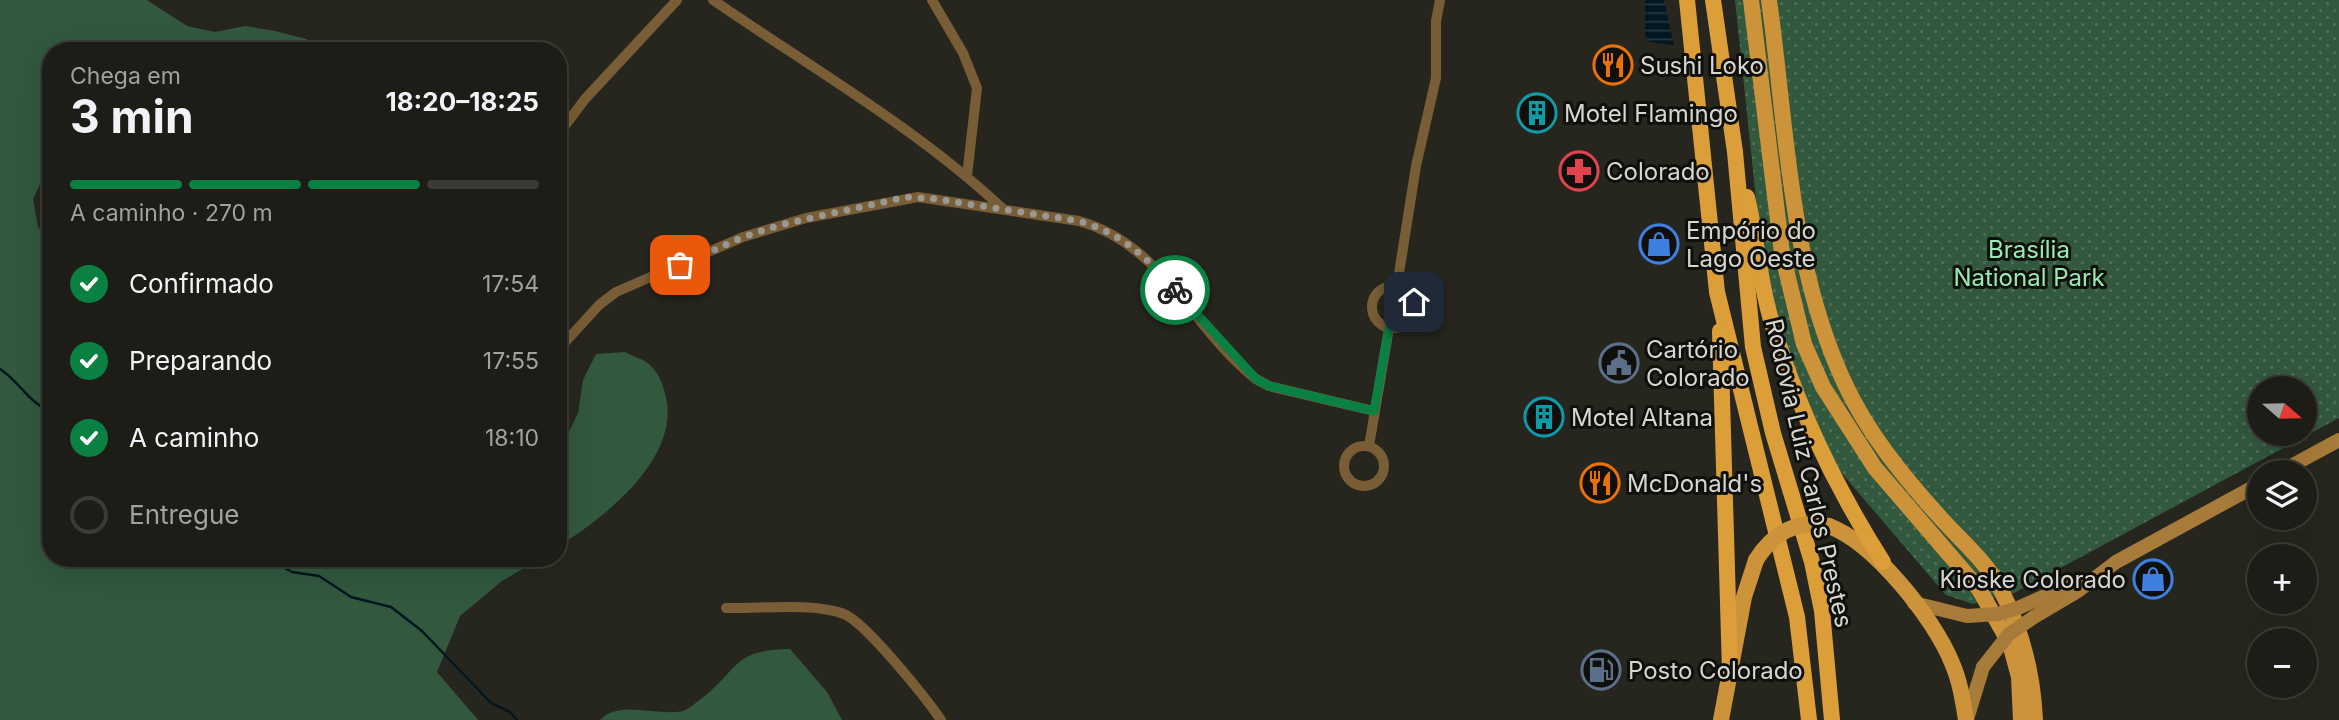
<!DOCTYPE html>
<html lang="pt">
<meta charset="utf-8">
<style>
:root{--surface:#1d1c16;--page:#2a2923;--text:#f1f3f6;--muted:#a0a1a1;--line:#3b3a35;--accent:#0b8043}
body{margin:0;font-family:Inter,sans-serif;background:var(--page);color:var(--text);height:100vh;display:flex;flex-direction:column;font-size:26px;white-space:nowrap}
*{box-sizing:border-box;margin:0}
p{font-size:23px;color:var(--muted)}
.icon{flex:none;width:38px;height:38px;fill:none;stroke:currentColor;stroke-width:2;stroke-linecap:round;stroke-linejoin:round}
.map{position:relative;flex:1;overflow:hidden}
.panel{position:absolute;left:42px;top:42px;width:525px;height:525px;display:flex;flex-direction:column;background:var(--surface);border-radius:28px;box-shadow:0 7px 28px #0002,0 0 0 2px var(--line)}
.panel>*{flex:none}
.needle{width:46px;rotate:110deg}
.buttons{position:absolute;left:2247px;top:376px;display:grid;gap:14px}
.buttons a{display:grid;place-items:center;width:70px;height:70px;border-radius:50%;background:var(--surface);box-shadow:0 7px 28px #0002,0 0 0 2px var(--line);font-size:35px}
.pin{position:absolute;display:grid;place-items:center;width:60px;height:60px;color:#fff;margin:-30px;border-radius:14px;box-shadow:0 4px 10px #0006}
.courier{position:absolute;display:grid;place-items:center;width:70px;height:70px;margin:-35px;border:5px solid #0b8043;border-radius:50%;background:#fff;color:#222;box-shadow:0 2px 9px #0007}
.overview em{font-style:normal;font-weight:700}
.overview div{display:flex;flex-direction:column-reverse}
.overview{display:flex;align-items:center;justify-content:space-between;height:119px;padding:0 28px}
h1{font-size:46px;font-weight:700;line-height:52px}
.bar{display:grid;grid-template-columns:repeat(4,1fr);gap:10px 7px;align-content:center;height:84px;padding:0 28px}
.bar i{height:9px;border-radius:5px;background:var(--line)}
.bar .selected{background:var(--accent)}
.bar p{grid-column:span 4}
ol{padding:0 28px;list-style:none}
li{display:flex;align-items:center;gap:21px;height:77px}
li p{margin-inline-start:auto}
li .icon{padding:7px;border-radius:50%;background:var(--accent);color:#fff;stroke-width:4}
li:last-child{color:var(--muted)}
li i{width:38px;height:38px;border:4px solid var(--line);border-radius:50%}
.map>svg:first-child{display:block}
.grass{fill:#32583e}
.park{fill:url(#park-dots);fill-rule:evenodd}
.water{fill:url(#water-rules)}
.lines{fill:none;stroke-linecap:round;stroke-linejoin:round}
.stream{stroke:#031721;stroke-width:2.5}
.minor{stroke:#785d36;stroke-width:10}
.secondary{stroke:#a77b3a;stroke-width:14}
.primary{stroke:#cc933a;stroke-width:16}
.trunk{stroke:#dc9e39;stroke-width:16}
.secondary-bridge{stroke:#a77b3a;stroke-width:14}
.primary-bridge{stroke:#cc933a;stroke-width:16}
.done{stroke:#999892;stroke-width:7;stroke-dasharray:0 12.6}
.route{stroke:#0b8043;stroke-width:9}
.labels{text-anchor:middle;dominant-baseline:central;stroke-width:6;stroke-linejoin:round;paint-order:stroke}
.poi-label{font-size:24px;fill:#d7d6d1;stroke:#0f0f0b;text-anchor:start}
.park-label{font-size:24px;fill:#96ebb0;stroke:#0f0f0b}
.street-label{font-size:24px;fill:#d7d6d1;stroke:#0f0f0b}
</style>
<div class="map">
<svg width="2339" height="720" viewBox="0 0 2339 720">
<defs>
<pattern id="park-dots" width="8" height="8" patternUnits="userSpaceOnUse" patternTransform="scale(1.75)"><rect width="8" height="8" fill="#32583e"/><path d="M2 2h.1M6 6h.1" fill="none" stroke="#4f6f59" stroke-width="1.8" stroke-linecap="round"/></pattern>
<pattern id="water-rules" width="6" height="5" patternUnits="userSpaceOnUse" patternTransform="scale(1.75)"><rect width="6" height="5" fill="#031721"/><path d="M0 2.5h6" fill="none" stroke="#273840"/></pattern>
</defs>
<rect width="100%" height="100%" fill="#27261e"/>
<g class="grass">
<path d="M0 0H147L187 26 215 32 245 26 275 31 306 39 328 51H51V161L33 199 38 227 51 243V558H541L502 581 460 616 437 672 478 720H0Z"/>
<path d="M625 352C632 356 643 359 649 364 660 374 665 389 667 403 675 463 603 518 558 547V454L578 413 583 380 596 354Z"/>
<path d="M790 649 827 692 842 720H600C620 699 657 717 683 711 689 709 695 703 701 699 740 669 731 650 790 649Z"/>
</g>
<path class="park" d="M1735 0H2339V418L2014 593 1973 604 1946 595 1821 449 1786 390 1766 293ZM2259 388H2305V434H2259Z"/>
<path class="water" d="M1645 0H1664L1674 45 1650 42 1645 35Z"/>
<g class="lines">
<g class="stream">
<path d="M0 369C19 381 29 403 51 412"/>
<path d="M267 558 292 572 319 576 351 597 391 607 422 631 491 703 510 712 517 720"/>
</g>
<g class="minor">
<path d="M713 0C810 67 915 127 1002 208"/>
<path d="M932 0 963 53 977 88 967 176"/>
<path d="M558 135 585 99 677 0"/>
<path d="M1397 286 1416 166 1436 78V21L1440 0"/>
<circle cx="1393" cy="307" r="21"/>
<path d="M558 350 599 305 616 292 743 237 806 218 918 197 1079 221C1164 245 1191 328 1256 379L1269 386 1374 411"/>
<circle cx="1364" cy="466" r="20"/>
<path d="M1369 446 1389 328"/>
<path d="M726 608C759 609 814 602 844 614 865 622 926 698 941 720"/>
</g>
<g class="secondary">
<path d="M2280 472 2339 440"/>
<path d="M1914 603 1967 616"/>
<path d="M2018 608 2081 580"/>
<path d="M2034 617 2078 591 2116 562 2259 484"/>
<path d="M1967 719 1983 667"/>
</g>
<g class="primary">
<path d="M1751 0 1782 253 1804 344 1823 387 1875 468 1979 589 2010 644 2019 677 2021 720"/>
<path d="M1769 0C1787 129 1789 263 1844 382 1867 432 1902 475 1939 516 1959 539 1986 561 2000 588 2022 630 2033 674 2035 720"/>
<path d="M1829 526C1874 543 1934 618 1952 663 1960 681 1963 701 1966 720"/>
<path d="M1721 720 1744 597 1756 560"/>
</g>
<g class="trunk">
<path d="M1687 0 1717 292 1797 617 1809 720"/>
<path d="M1713 0 1735 152 1753 347 1773 433 1812 562 1822 611 1832 720"/>
<path d="M1747 197C1757 238 1759 282 1772 323 1797 407 1836 488 1883 562"/>
<path d="M1720 331 1730 671"/>
</g>
<g class="secondary-bridge">
<path d="M1967 616 1998 614 2018 608"/>
<path d="M1983 667 2009 634 2034 617"/>
</g>
<path class="primary-bridge" d="M1756 560C1773 533 1797 519 1829 526"/>
</g>
<g class="lines">
<path class="done" d="M680 265 743 237 780 225 906 197 936 199 1079 221C1121 233 1147 257 1175 290"/>
<path class="route" d="M1175 290 1256 379 1269 386 1374 411 1389 328 1406 325 1415 310 1414 302"/>
</g>
<defs>
<g id="restaurant-ring" transform="scale(2.0125)"><circle r="9.5" fill="#0f0f0b" stroke="#e8710a" stroke-width="1.5"/><path d="M-5-6h1v4h1v-4h1v4h1v-4h1v5L-1.5 .5V6h-2V.5L-5-1ZM5-6V6H3V1.5H1.5Q1.5-4 5-6Z" fill="#e8710a"/></g>
<g id="building-ring" transform="scale(2.0125)"><circle r="9.5" fill="#0f0f0b" stroke="#0f9aa8" stroke-width="1.5"/><path d="M-4-6H4V6H1V3H-1V6H-4ZM-2.5-4.3h1.7v1.8h-1.7ZM.8-4.3h1.7v1.8H.8ZM-2.5-1h1.7V.8h-1.7ZM.8-1h1.7V.8H.8Z" fill="#0f9aa8"/></g>
<g id="pharmacy-ring" transform="scale(2.0125)"><circle r="9.5" fill="#0f0f0b" stroke="#e0444e" stroke-width="1.5"/><path d="M-2-6h4v4h4v4h-4v4h-4v-4h-4v-4h4Z" fill="#e0444e"/></g>
<g id="shop-ring" transform="scale(2.0125)"><circle r="9.5" fill="#0f0f0b" stroke="#3f7fe0" stroke-width="1.5"/><path d="M-5-2.5h2.3a2.7 3.5 0 0 1 5.4 0H5L5.5 6h-11ZM-1.5-2.5h3a1.5 2.3 0 0 0-3 0Z" fill="#3f7fe0"/></g>
<g id="civic-ring" transform="scale(2.0125)"><circle r="9.5" fill="#0f0f0b" stroke="#5c6f8a" stroke-width="1.5"/><path d="M-.6-6.5H3V-4.5H.6V-3L4-1V1h2V6H-6V1h2V-1L-.6-3ZM-1.2 2.5V6h2.4V2.5Z" fill="#5c6f8a"/></g>
<g id="fuel-ring" transform="scale(2.0125)"><circle r="9.5" fill="#0f0f0b" stroke="#5c6f8a" stroke-width="1.5"/><path d="M-5.5-6h7V0h2V4h1.3V-2.5L3-4.5l.8-.8L6-3V5H2.5V1h-1V6h-7ZM-4.2-4.7v3.2H.2V-4.7Z" fill="#5c6f8a"/></g>
</defs>
<g fill-rule="evenodd">
<use href="#restaurant-ring" x="1613" y="65"/>
<use href="#building-ring" x="1537" y="113"/>
<use href="#pharmacy-ring" x="1579" y="171"/>
<use href="#shop-ring" x="1659" y="244"/>
<use href="#civic-ring" x="1619" y="363"/>
<use href="#building-ring" x="1544" y="417"/>
<use href="#restaurant-ring" x="1600" y="483"/>
<use href="#shop-ring" x="2153" y="579"/>
<use href="#fuel-ring" x="1601" y="670"/>
</g>
<g class="labels">
<g class="poi-label">
<text x="1640" y="65">Sushi Loko</text>
<text x="1564" y="113">Motel Flamingo</text>
<text x="1606" y="171">Colorado</text>
<text x="1686" y="230">Empório do<tspan x="1686" dy="28">Lago Oeste</tspan></text>
<text x="1646" y="349">Cartório<tspan x="1646" dy="28">Colorado</tspan></text>
<text x="1571" y="417">Motel Altana</text>
<text x="1627" y="483">McDonald's</text>
<text x="2126" y="579" text-anchor="end">Kioske Colorado</text>
<text x="1628" y="670">Posto Colorado</text>
</g>
<g class="park-label">
<text x="2029" y="249">Brasília<tspan x="2029" dy="28">National Park</tspan></text>
</g>
<g class="street-label">
<text transform="translate(1809 473) rotate(77)">Rodovia Luiz Carlos Prestes</text>
</g>
</g>
</svg>
<div class="buttons">
<a><svg class="needle" viewBox="-14 -14 28 28"><path d="M0-13l5 13h-10z" fill="#e53935"/><path d="M0 13l5-13h-10z" fill="#a0a1a1"/></svg></a>
<a><svg class="icon" aria-label="layers" viewBox="0 0 24 24"><path d="M12 4l9 5-9 5-9-5zM3 14l9 5 9-5"/></svg></a>
<a>+</a>
<a>−</a>
</div>
<div class="pin" style="left:680px;top:265px;background:#ea580c"><svg class="icon" aria-label="bag" viewBox="0 0 24 24"><path d="M5 8h14l-1 12H6zM9 8a3 3 0 0 1 6 0"/></svg></div>
<div class="pin" style="left:1414px;top:302px;background:#1f2937"><svg class="icon" aria-label="home" viewBox="0 0 24 24"><path d="M3 11l9-7 9 7M6 9v11h12V9"/></svg></div>
<div class="courier" style="left:1175px;top:290px"><svg class="icon" aria-label="bike" viewBox="0 0 24 24"><circle cx="6" cy="16" r="4"/><circle cx="18" cy="16" r="4"/><path d="M6 16l4-8h5l3 8M10 8l3 8H6M13 5h3"/></svg></div>
<section class="panel">
<div class="overview"><div><h1>3 min</h1><p>Chega em</p></div><em>18:20–18:25</em></div>
<div class="bar"><i class="selected"></i><i class="selected"></i><i class="selected"></i><i></i><p>A caminho · 270 m</p></div>
<ol>
<li><svg class="icon" aria-label="check" viewBox="0 0 24 24"><path d="M5 12l5 5 9-10"/></svg>Confirmado<p>17:54</p></li>
<li><svg class="icon" aria-label="check" viewBox="0 0 24 24"><path d="M5 12l5 5 9-10"/></svg>Preparando<p>17:55</p></li>
<li><svg class="icon" aria-label="check" viewBox="0 0 24 24"><path d="M5 12l5 5 9-10"/></svg>A caminho<p>18:10</p></li>
<li><i></i>Entregue</li>
</ol>
</section>
</div>
